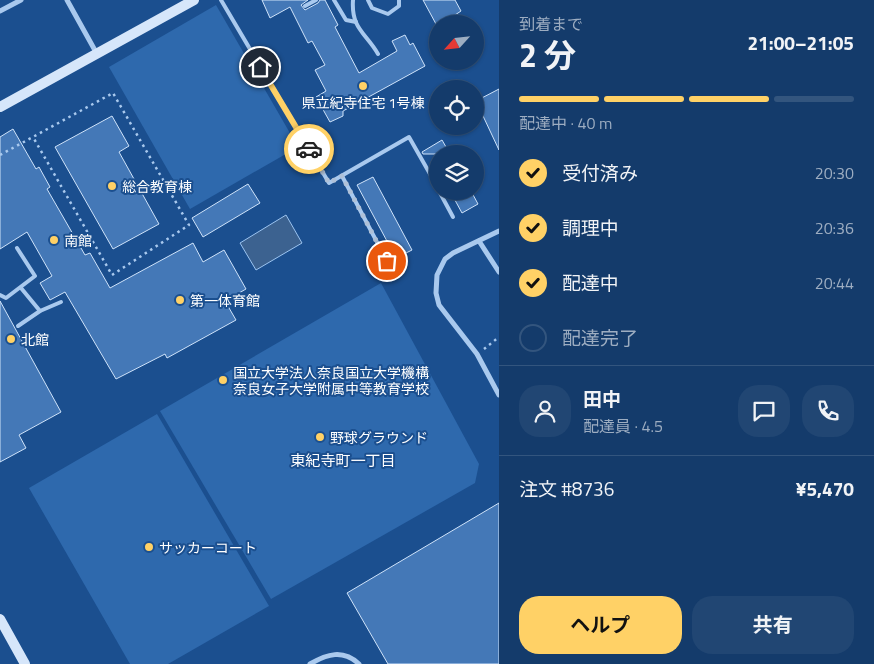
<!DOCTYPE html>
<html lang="ja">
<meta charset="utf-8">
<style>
:root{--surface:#143b6b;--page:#214673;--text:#f1f3f6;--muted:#9dadc1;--line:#33557e;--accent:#ffd166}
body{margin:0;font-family:"Titillium Web","Noto Sans JP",sans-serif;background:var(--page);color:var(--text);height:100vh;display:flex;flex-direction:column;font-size:19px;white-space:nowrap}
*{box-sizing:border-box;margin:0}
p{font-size:16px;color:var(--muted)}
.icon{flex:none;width:28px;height:28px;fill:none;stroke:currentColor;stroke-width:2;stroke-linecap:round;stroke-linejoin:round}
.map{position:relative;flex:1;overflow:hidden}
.panel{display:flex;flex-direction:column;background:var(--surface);width:375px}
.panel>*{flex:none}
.needle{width:32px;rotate:243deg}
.fabs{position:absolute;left:429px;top:15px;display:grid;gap:10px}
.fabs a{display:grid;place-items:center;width:55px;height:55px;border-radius:50%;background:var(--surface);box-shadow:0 1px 4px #0004,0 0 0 1px var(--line);font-size:25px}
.pin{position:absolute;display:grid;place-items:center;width:42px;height:42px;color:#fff;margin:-21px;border:2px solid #fff;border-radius:50%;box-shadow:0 1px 5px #0007}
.courier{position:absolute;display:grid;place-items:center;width:50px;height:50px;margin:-25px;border:4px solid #ffd166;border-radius:50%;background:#fff;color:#222;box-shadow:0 1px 6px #0007}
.summary em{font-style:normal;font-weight:700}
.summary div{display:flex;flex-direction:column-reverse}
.summary{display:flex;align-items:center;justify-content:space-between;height:85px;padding:0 20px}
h1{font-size:32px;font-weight:700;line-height:38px}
.bar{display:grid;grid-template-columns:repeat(4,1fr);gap:8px 5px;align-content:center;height:60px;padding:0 20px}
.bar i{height:6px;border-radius:4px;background:var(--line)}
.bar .current{background:var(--accent)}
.bar p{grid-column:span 4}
.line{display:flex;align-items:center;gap:12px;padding:0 20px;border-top:1px solid var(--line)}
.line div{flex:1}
.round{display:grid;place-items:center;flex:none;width:52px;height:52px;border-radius:20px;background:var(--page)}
ol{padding:0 20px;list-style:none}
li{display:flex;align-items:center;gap:15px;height:55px}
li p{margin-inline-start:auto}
li .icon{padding:5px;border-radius:50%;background:var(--accent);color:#111;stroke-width:4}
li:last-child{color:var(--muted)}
li i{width:28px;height:28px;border:2px solid var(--line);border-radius:50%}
.primary-button{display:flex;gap:10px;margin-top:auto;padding:10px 20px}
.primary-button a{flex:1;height:58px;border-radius:20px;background:var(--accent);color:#111;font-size:20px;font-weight:700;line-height:58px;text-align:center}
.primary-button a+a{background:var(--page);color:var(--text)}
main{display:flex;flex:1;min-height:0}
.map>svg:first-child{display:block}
.green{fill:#2e69ad}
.water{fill:#3c6290;stroke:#9cc4f0}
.building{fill:#4478b7;stroke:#cfe3fa}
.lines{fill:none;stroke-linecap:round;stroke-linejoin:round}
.path{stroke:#a9c9ee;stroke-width:2.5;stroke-dasharray:2.5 4;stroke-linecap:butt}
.lane{stroke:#a9c9ee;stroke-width:4}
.street{stroke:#a9c9ee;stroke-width:5}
.secondary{stroke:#d6e6fa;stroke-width:10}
.done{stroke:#afc1d8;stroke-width:5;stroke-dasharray:0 9}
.route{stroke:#ffd166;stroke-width:6}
.poi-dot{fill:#ffd166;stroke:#1b4f8f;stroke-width:2}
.labels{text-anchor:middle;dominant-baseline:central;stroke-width:4;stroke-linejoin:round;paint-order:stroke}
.poi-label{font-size:14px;fill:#fff;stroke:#1b4f8f;text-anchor:start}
.neighbourhood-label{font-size:15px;fill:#fff;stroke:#1b4f8f}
</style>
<main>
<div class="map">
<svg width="499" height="664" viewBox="0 0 499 664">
<rect width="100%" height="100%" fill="#1b4f8f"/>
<g class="green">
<path d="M216 5 298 147 190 209 109 67Z"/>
<path d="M381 283 479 464 475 483 271 599 160 411Z"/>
<path d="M157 414 269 606 168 664H130L29 488Z"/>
</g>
<path class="water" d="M286 215 302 243 256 270 240 243Z"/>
<g class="building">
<path d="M262 0H308L301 5 305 10 318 3 320 0H325L338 25 335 27 359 73 397 51 392 41 405 35 410 45 413 43 425 66 343 111V116L330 122 316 97 326 91 315 70 325 65 312 41 308 43 290 7 270 18Z"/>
<path d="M423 0H455L461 11 455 15 460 24H436Z"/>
<path d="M499 89V150L476 101Z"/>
<path d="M112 116 129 146 119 152 159 224 113 249 55 147Z"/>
<path d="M13 129 36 169 39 167 50 187 47 189 85 255 90 253 110 288 193 243 203 262 224 250 246 289 225 301 236 320 167 358 165 354 116 379 65 292 50 300 40 283 52 276 27 232 0 249V137Z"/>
<path d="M442 140 450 154H423L422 152Z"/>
<path d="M373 177 412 250 396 258 357 185Z"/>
<path d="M248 184 260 203 203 237 192 218Z"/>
<path d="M450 191H471L478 204 462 213Z"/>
<path d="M0 301 61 412 19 435 26 448 0 462Z"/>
<path d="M499 503V664H388L347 593Z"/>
</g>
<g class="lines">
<g class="path">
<path d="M0 155 113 93 189 225 112 275 33 137"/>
<path d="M484 349 499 337"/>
</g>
<g class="lane">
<path d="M221 0 329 183 409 137 438 188"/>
<path d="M334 0 346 20 356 22"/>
<path d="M353 0C351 29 366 33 378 54"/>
<path d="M368 0 372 8 388 14 399 6V0"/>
<path d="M305 6 316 0"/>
<path d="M342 176 387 261"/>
<path d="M439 191 453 217"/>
<path d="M21 288 40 311"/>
<path d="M0 295 6 298 35 276 17 248"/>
<path d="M18 326 40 311 61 302"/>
</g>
<g class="street">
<path d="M67 0 97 54"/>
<path d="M0 11 21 0"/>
<path d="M499 231 453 253 445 259 437 275 436 293 439 305 477 354 499 395"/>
<path d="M479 241 499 272"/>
<path d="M310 664C327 654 343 649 359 664"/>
</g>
<g class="secondary">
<path d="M0 107 194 0"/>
<path d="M0 619 25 664"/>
</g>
</g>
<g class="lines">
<path class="done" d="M309 149 329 183 342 176 387 261"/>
<path class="route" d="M260 67 309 149"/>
</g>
<g class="poi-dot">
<circle cx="363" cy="86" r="5"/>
<circle cx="112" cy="186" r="5"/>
<circle cx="54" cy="240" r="5"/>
<circle cx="180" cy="300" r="5"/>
<circle cx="11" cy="339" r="5"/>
<circle cx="223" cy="380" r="5"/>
<circle cx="320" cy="437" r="5"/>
<circle cx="149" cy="547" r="5"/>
</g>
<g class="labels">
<g class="poi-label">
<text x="363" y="102" text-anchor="middle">県立紀寺住宅 1号棟</text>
<text x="122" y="186">総合教育棟</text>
<text x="64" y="240">南館</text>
<text x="190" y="300">第一体育館</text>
<text x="21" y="339">北館</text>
<text x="233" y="372">国立大学法人奈良国立大学機構<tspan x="233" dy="16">奈良女子大学附属中等教育学校</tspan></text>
<text x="330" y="437">野球グラウンド</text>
<text x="159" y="547">サッカーコート</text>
</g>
<g class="neighbourhood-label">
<text x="343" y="460">東紀寺町一丁目</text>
</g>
</g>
</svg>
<div class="fabs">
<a><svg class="needle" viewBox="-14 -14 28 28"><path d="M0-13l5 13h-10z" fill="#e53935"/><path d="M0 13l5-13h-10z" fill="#9dadc1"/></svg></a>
<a><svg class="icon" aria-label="locate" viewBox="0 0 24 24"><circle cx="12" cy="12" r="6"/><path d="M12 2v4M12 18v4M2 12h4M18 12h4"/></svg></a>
<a><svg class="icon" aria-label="layers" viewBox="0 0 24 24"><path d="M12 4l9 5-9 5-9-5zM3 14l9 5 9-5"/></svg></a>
</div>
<div class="pin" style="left:387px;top:261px;background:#ea580c"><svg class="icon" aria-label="bag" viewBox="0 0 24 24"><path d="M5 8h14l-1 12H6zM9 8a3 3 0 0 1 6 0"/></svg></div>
<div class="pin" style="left:260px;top:67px;background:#1f2937"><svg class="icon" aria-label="home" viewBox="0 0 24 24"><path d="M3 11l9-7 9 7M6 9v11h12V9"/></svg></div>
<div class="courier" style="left:309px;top:149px"><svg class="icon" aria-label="car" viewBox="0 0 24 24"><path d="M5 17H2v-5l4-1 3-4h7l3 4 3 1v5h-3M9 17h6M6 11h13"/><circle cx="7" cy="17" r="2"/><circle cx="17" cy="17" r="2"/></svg></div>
</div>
<section class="panel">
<div class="summary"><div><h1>2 分</h1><p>到着まで</p></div><em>21:00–21:05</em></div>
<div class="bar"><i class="current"></i><i class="current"></i><i class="current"></i><i></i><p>配達中 · 40 m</p></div>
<ol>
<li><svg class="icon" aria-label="check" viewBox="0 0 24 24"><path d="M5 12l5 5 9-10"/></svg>受付済み<p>20:30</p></li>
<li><svg class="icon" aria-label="check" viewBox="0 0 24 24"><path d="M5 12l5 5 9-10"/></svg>調理中<p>20:36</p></li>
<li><svg class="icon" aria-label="check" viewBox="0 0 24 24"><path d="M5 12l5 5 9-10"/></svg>配達中<p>20:44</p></li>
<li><i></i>配達完了</li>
</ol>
<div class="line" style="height:90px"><a class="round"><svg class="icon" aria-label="person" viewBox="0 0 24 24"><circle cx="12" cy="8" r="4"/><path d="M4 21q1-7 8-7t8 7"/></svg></a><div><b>田中</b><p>配達員 · 4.5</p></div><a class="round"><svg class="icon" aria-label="chat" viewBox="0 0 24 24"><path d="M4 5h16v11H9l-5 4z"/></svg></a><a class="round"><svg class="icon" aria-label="phone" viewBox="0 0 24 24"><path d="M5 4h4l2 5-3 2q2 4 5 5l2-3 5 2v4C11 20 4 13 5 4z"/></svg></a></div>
<div class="line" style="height:65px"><div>注文 #8736</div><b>¥5,470</b></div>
<div class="primary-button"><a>ヘルプ</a><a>共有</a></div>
</section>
</main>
